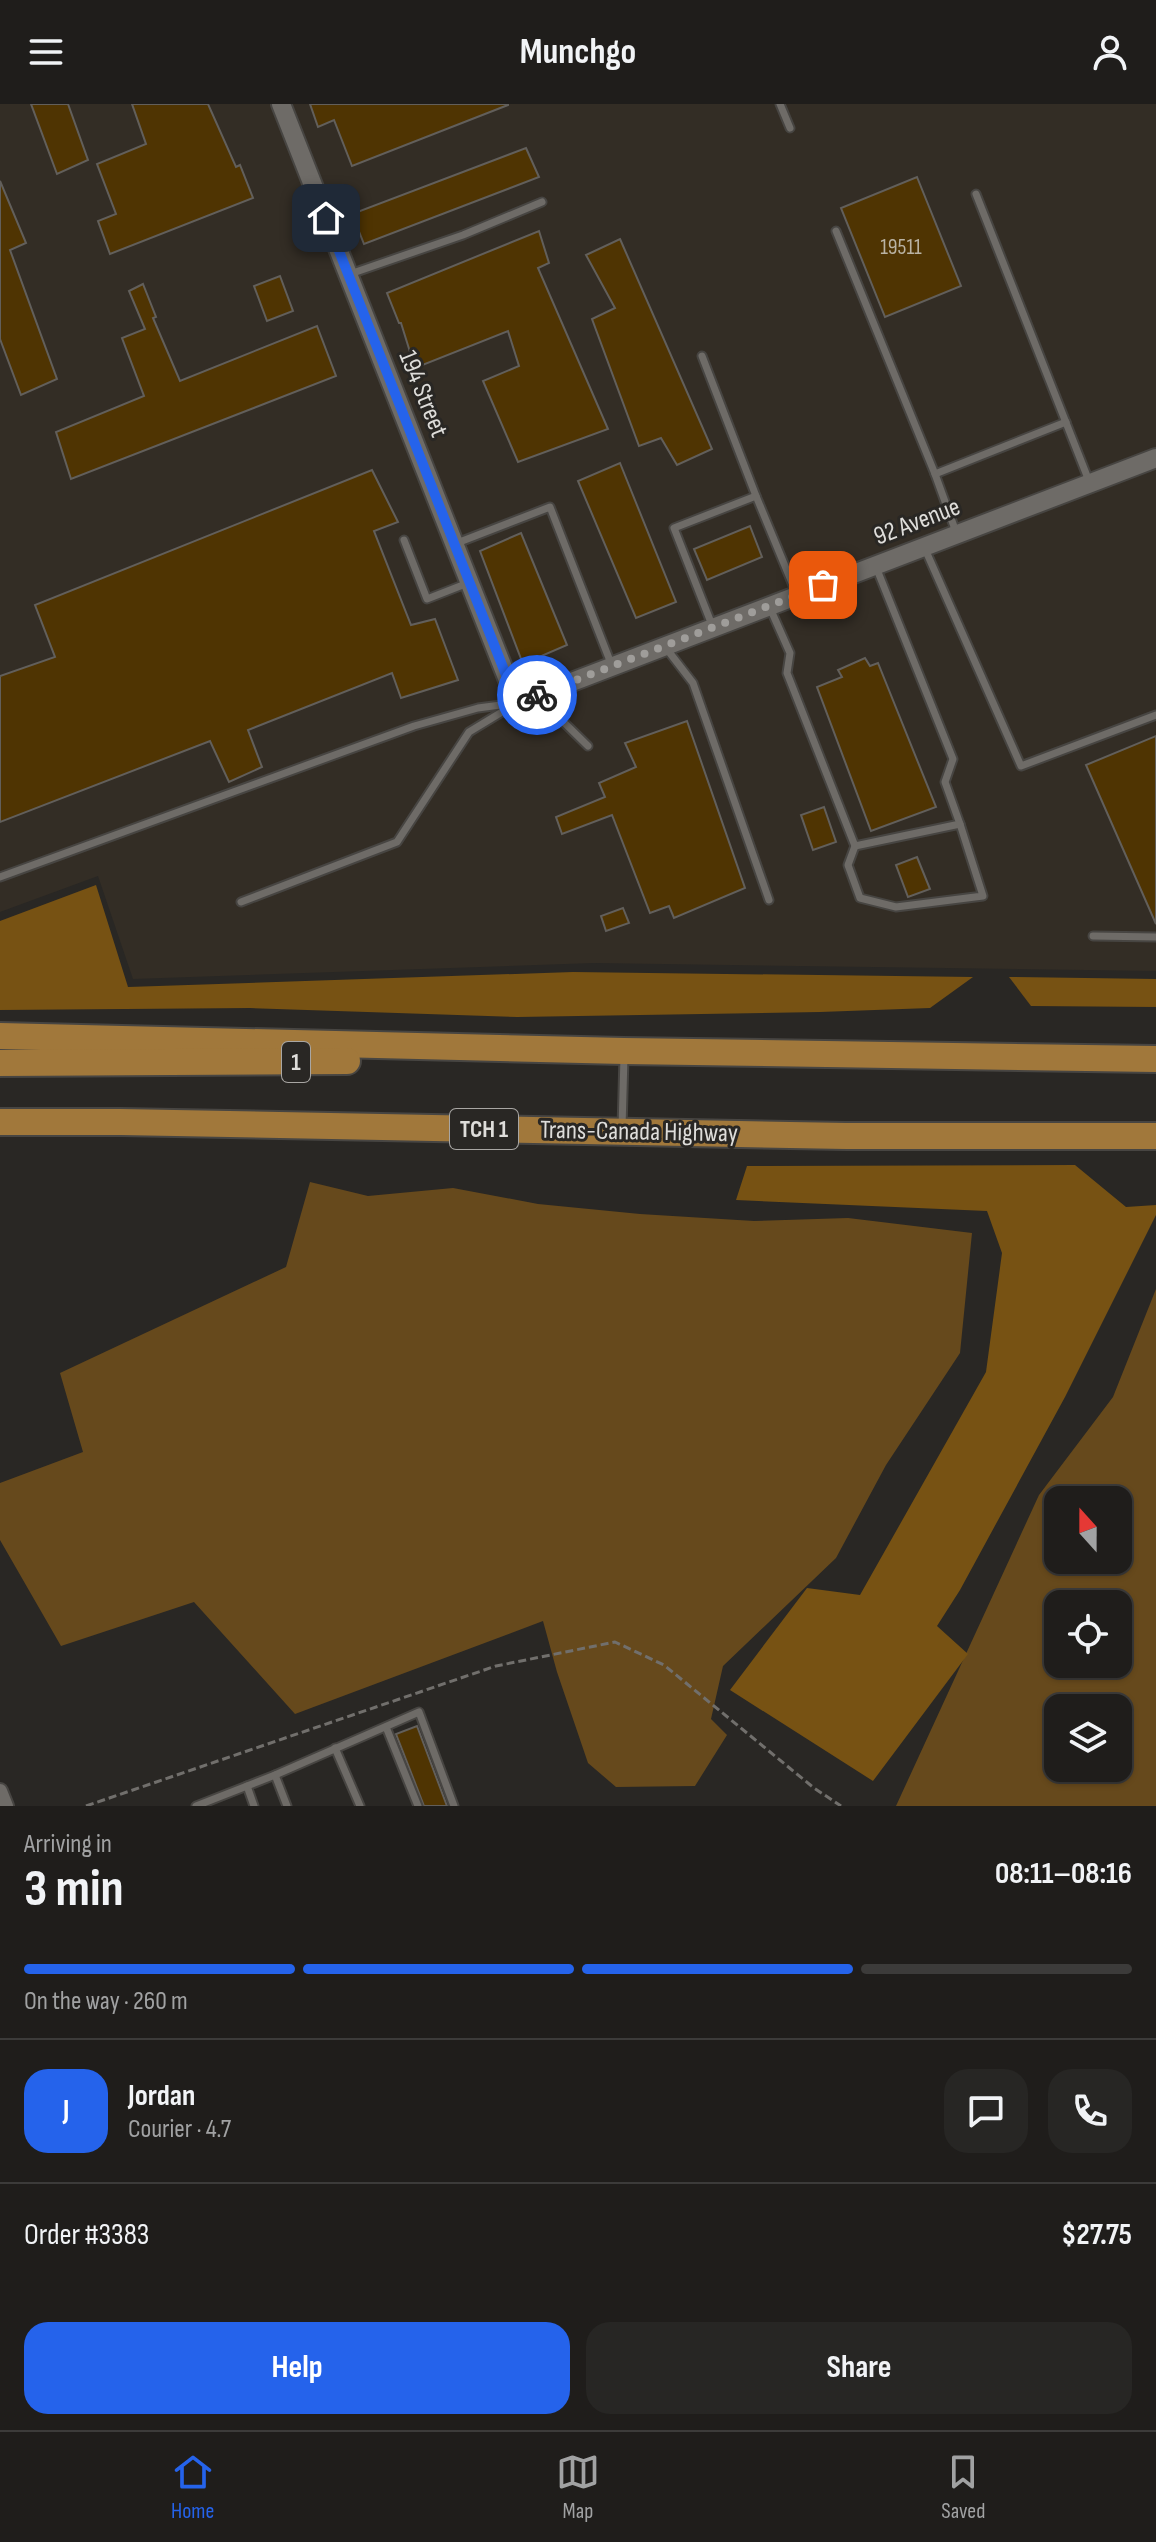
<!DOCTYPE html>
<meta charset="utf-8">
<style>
:root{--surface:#1f1d1b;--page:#272624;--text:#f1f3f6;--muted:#a1a2a3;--line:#3c3b3a;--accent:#2563eb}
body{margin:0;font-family:"Sofia Sans Condensed",sans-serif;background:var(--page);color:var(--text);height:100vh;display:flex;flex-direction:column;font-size:30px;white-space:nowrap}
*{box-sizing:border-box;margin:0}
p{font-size:26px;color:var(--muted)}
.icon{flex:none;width:44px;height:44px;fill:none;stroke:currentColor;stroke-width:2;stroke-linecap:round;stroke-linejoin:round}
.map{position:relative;height:1702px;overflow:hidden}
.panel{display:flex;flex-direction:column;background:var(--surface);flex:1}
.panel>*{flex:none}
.needle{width:52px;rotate:339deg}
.tools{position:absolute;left:1044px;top:1382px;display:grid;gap:16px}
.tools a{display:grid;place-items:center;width:88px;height:88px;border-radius:16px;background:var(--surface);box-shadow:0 2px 6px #0004,0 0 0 2px var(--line);font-size:40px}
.pin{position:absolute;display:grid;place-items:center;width:68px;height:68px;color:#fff;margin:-34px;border-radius:16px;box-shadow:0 4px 12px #0006}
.courier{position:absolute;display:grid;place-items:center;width:80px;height:80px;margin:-40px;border:6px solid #2563eb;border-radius:50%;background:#fff;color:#222;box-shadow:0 2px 10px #0007}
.summary em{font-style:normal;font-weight:700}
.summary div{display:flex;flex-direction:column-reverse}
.summary{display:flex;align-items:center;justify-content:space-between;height:136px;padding:0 24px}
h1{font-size:52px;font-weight:700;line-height:60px}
.bar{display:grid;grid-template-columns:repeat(4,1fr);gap:12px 8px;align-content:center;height:96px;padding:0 24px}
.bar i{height:10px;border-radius:6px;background:var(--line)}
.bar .current{background:var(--accent)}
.bar p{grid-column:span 4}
.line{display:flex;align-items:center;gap:20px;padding:0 24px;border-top:2px solid var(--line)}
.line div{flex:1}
.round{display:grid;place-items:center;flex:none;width:84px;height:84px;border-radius:24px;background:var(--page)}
.action{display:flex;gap:16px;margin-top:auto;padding:16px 24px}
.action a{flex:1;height:92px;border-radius:24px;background:var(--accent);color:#fff;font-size:32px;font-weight:700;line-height:92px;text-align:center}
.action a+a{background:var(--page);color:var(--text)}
header{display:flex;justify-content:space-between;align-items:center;height:104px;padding:0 24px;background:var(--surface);font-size:36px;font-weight:700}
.menu{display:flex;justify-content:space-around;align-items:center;height:112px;border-top:2px solid var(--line);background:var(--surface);font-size:22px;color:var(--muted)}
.menu a{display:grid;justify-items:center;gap:4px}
.menu .current{color:var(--accent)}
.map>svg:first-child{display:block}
.built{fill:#332d25}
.green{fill:#66491c;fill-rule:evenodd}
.forest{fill:#775213}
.building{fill:#4f3402;stroke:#625f5b;stroke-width:2}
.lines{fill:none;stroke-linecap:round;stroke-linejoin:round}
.service-casing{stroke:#474542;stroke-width:11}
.minor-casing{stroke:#474542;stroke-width:18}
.tertiary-casing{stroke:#474542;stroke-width:22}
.motorway-casing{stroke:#474542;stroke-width:30}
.path{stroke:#716f6c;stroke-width:3;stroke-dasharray:8 4;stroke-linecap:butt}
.service{stroke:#6e6b67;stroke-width:7}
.minor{stroke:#6e6b67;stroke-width:14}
.tertiary{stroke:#6e6b67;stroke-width:18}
.motorway{stroke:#a1783b;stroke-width:26}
.done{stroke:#9f9d9a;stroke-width:8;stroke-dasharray:0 14.4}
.route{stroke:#2563eb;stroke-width:10}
.labels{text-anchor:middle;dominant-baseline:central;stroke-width:6;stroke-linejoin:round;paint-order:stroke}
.number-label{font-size:22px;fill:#bab3a4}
.shield{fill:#292724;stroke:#a8a6a3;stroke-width:2}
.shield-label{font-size:24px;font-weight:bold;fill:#deddda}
.street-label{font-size:26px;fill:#deddda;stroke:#292724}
</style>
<header><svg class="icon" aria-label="menu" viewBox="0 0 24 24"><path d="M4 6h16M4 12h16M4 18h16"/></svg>Munchgo<svg class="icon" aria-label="person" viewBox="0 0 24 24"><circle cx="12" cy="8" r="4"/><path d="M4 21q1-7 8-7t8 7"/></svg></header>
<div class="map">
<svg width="1156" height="1702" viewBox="0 0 1156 1702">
<rect width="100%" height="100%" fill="#292724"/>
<path class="built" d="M0 0H1156V867L594 859 133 875 98 772 0 808Z"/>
<g class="green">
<path d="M310 1078 368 1092 453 1084 538 1100 640 1110 754 1117 848 1114 972 1129 960 1249 886 1361 836 1454 723 1562 711 1615 727 1631 695 1682 616 1683 588 1659 557 1568 543 1517 295 1610 194 1498 61 1542 0 1436V1379L83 1348 60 1269 286 1163Z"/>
<path d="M1156 1185V1702H896L1039 1391 1113 1293ZM1058 1396H1118V1456H1058ZM1058 1500H1118V1560H1058ZM1058 1604H1118V1664H1058Z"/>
</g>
<g class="forest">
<path d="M96 781 128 883 573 868 973 873 930 904 820 908 517 913 250 904 0 906V817Z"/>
<path d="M1009 873 1156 875V903L1031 902Z"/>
<path d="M1075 1061 1126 1103 1156 1101V1111L1065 1293 960 1486 937 1522 968 1550 873 1677 730 1586 807 1484 860 1491 986 1268 1002 1149 987 1107 736 1096 747 1062Z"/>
</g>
<g class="building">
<path d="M31 0H68L88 56 57 70Z"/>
<path d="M132 0H208L236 63 240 61 253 94 110 150 98 117 116 110 97 60 146 40Z"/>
<path d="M310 0H508V1L352 62 334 16 318 23Z"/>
<path d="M526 44 539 73 364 140 352 110Z"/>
<path d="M917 73 961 182 885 213 841 104Z"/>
<path d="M0 77 26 139 10 146 57 275 21 291 0 235Z"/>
<path d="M539 127 549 159 538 164 608 325 518 358 483 277 519 262 508 227 415 264 401 219H399L387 189Z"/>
<path d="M620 135 712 345 677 361 661 334 639 342 592 215 615 204 586 151Z"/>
<path d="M280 172 293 207 267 217 254 182Z"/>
<path d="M143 180 156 213 153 214 180 277 317 222 336 272 71 375 56 328 144 292 122 234 145 225 129 187Z"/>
<path d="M620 359 676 498 636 514 578 377Z"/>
<path d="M372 366 398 418 374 427 411 521 435 515 458 576 401 594 392 569 248 626 262 663 229 678 210 637 0 718V572L55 553 35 501Z"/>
<path d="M750 422 762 453 707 476 694 445Z"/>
<path d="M521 429 567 541 523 560 480 447Z"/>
<path d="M865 554 870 562 878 559 936 703 871 727 817 583 842 573 838 566Z"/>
<path d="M687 617 745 784 674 814 669 802 650 809 612 711 562 730 556 713 605 693 599 679 636 663 625 639Z"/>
<path d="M1156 632V820L1086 661Z"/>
<path d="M824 703 836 738 813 746 801 711Z"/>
<path d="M917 753 930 785 908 793 896 761Z"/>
<path d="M623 804 629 819 606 827 601 812Z"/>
<path d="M417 1622 447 1702H424L396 1630Z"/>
</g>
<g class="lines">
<g class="service-casing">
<g id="service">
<path d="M780 0 790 24"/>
<path d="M976 90 1089 377"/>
<path d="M836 127 935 370 1066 318"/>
<path d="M350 170 463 131 542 98"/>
<path d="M702 252 756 392"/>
<path d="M935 370 956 428"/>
<path d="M404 436 427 495 468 479"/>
<path d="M457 439 550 403 612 562"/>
<path d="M925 445 1021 662 1156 611"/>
<path d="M770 504 790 549 787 569 855 742 960 720 945 678 953 655 876 463"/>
<path d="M712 521 674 424 756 392 797 491"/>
<path d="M666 544 693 579 769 796"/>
<path d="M538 593 588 642"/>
<path d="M855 742 848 761 860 794 896 803 983 792 960 720"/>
<path d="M0 773 414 622 478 604 515 599"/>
<path d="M241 798 397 738 469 628 515 600"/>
<path d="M1093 832 1156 833"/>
<path d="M622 1024 624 953"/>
<path d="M386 1623 418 1702"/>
<path d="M335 1644 360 1702"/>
<path d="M275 1671 287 1702"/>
<path d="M247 1682 254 1702"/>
<path d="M196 1702 275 1671 419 1608 454 1702"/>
</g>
</g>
<g class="minor-casing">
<path id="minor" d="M0 1687 6 1702"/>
</g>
<g class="tertiary-casing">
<path id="tertiary" d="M281 0 517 599 1156 354"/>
</g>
<g class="motorway-casing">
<g id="motorway">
<path d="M0 932 624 947 1156 955"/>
<path d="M0 959 347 957"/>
<path d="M0 1018H121L846 1032H1156"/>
</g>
</g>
<path class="path" d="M86 1702 496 1562 615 1538 664 1561 814 1684 841 1702"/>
<use href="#service" class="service"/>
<use href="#minor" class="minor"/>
<use href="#tertiary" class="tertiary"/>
<use href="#motorway" class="motorway"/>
</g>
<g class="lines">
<path class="done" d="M537 591 823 481"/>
<path class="route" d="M326 114 517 599 537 591"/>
</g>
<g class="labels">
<g class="number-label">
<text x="901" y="143">19511</text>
</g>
<g class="shield">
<rect x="282" y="938" width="28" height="40" rx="6"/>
<rect x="450" y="1005" width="68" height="40" rx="6"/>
</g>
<g class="shield-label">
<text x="296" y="958">1</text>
<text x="484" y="1025">TCH 1</text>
</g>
<g class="street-label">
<text transform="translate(423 290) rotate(68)">194 Street</text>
<text transform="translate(917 418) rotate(-21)">92 Avenue</text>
<text transform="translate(639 1028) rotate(1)">Trans-Canada Highway</text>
</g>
</g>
</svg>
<div class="tools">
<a><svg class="needle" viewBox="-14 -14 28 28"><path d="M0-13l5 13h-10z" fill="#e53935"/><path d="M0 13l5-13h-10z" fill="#a1a2a3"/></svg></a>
<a><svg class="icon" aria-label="locate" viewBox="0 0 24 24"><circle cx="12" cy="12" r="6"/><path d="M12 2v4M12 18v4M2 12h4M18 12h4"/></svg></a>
<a><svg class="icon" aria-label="layers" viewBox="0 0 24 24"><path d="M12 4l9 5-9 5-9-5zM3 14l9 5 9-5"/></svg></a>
</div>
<div class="pin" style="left:823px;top:481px;background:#ea580c"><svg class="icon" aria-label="bag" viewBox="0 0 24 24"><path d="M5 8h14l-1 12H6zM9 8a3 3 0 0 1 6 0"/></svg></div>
<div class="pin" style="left:326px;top:114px;background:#1f2937"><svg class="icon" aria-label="home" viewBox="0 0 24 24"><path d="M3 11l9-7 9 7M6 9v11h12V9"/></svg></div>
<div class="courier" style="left:537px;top:591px"><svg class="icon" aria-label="bike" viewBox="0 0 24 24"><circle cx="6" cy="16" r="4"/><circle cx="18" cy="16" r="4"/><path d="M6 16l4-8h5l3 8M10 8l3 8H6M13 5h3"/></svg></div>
</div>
<section class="panel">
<div class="summary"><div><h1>3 min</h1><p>Arriving in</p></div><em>08:11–08:16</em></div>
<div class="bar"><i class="current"></i><i class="current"></i><i class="current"></i><i></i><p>On the way · 260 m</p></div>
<div class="line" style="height:144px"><b class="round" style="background:var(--accent);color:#fff">J</b><div><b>Jordan</b><p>Courier · 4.7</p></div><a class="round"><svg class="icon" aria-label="chat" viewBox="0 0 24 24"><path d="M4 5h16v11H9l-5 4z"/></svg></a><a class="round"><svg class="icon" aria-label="phone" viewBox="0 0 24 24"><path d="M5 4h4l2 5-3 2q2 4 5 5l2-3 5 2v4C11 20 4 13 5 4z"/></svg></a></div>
<div class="line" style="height:104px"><div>Order #3383</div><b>$27.75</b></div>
<div class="action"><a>Help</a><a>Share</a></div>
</section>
<nav class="menu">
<a class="current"><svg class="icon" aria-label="home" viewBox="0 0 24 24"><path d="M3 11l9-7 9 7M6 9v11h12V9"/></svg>Home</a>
<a><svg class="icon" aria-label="map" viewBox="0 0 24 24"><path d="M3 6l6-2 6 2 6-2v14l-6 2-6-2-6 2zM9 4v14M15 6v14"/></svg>Map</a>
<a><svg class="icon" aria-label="saved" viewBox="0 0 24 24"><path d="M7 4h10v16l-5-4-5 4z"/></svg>Saved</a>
</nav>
